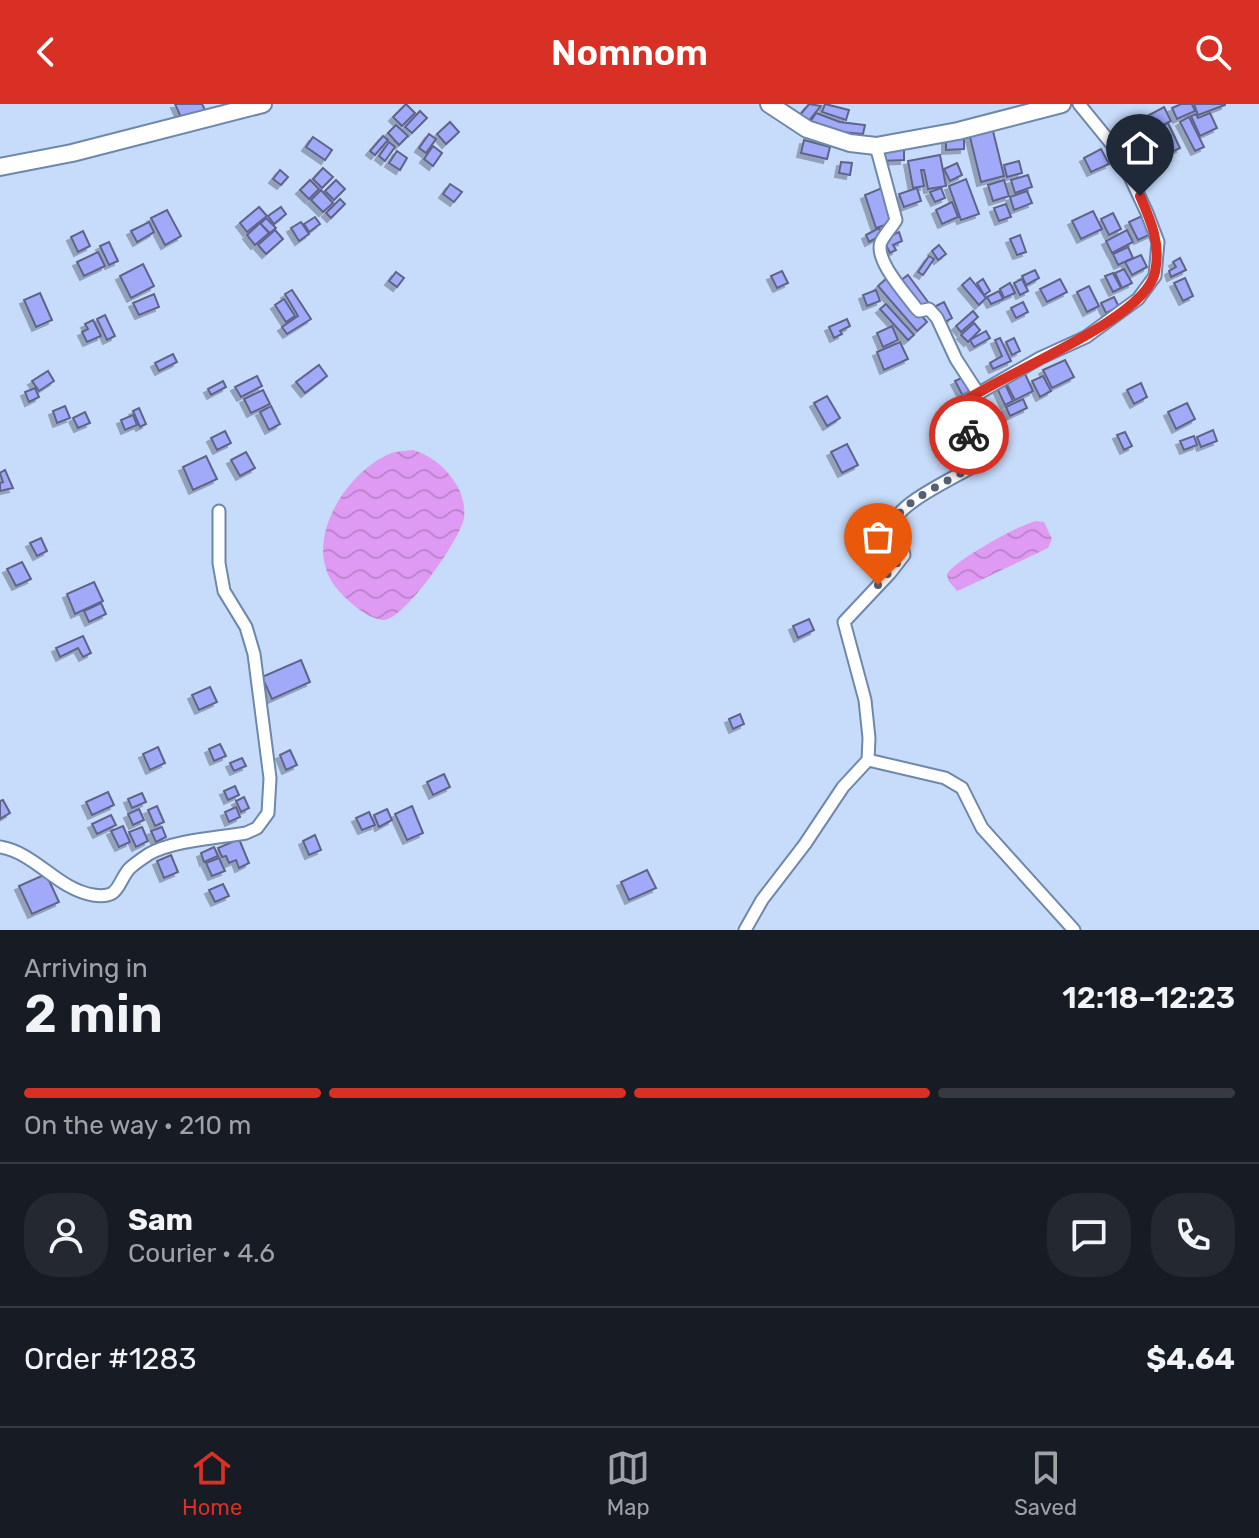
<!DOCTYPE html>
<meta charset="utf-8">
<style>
:root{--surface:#171b24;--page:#242831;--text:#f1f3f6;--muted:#9ea1a6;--line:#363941;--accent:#d93025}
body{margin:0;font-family:Rubik,sans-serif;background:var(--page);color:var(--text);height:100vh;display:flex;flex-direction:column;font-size:30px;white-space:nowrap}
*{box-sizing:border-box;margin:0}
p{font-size:26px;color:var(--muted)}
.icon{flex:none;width:44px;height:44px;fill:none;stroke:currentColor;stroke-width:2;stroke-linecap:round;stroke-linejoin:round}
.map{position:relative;height:826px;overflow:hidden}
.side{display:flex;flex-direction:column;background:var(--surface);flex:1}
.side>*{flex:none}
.pin{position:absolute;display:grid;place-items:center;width:68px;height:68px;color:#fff;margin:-82px -34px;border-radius:50% 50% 50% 0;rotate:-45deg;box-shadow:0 0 8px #0007}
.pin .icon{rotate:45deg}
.courier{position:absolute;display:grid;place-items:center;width:80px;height:80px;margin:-40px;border:6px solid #d93025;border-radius:50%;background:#fff;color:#222;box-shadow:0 2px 10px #0007}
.overview em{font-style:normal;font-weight:600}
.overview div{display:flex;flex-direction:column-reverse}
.overview{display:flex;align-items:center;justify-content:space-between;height:136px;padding:0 24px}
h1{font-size:52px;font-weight:600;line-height:60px}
.bar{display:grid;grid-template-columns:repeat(4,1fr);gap:12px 8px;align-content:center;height:96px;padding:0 24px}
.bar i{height:10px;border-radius:6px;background:var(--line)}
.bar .current{background:var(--accent)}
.bar p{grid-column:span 4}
.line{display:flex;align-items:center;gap:20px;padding:0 24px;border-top:2px solid var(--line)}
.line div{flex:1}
.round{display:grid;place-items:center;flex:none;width:84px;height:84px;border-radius:32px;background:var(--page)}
header{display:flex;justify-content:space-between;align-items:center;height:104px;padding:0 24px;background:var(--accent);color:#fff;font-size:36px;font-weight:600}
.tabs{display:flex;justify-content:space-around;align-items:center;height:112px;border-top:2px solid var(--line);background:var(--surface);font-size:22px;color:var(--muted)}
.tabs a{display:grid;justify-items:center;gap:4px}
.tabs .current{color:var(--accent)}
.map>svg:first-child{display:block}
.water{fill:url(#water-waves)}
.building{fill:#a0aaf8;stroke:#5f648a;stroke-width:2;filter:url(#shadow)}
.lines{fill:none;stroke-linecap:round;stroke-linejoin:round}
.minor-casing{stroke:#6f87aa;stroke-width:15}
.secondary-casing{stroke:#6f87aa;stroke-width:20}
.minor{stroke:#fff;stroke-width:11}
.secondary{stroke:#fff;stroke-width:16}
.done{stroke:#546175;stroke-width:8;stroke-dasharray:0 14.4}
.route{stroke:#d93025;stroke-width:10}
</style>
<header><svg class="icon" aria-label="back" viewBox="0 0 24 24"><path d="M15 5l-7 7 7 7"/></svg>Nomnom<svg class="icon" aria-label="search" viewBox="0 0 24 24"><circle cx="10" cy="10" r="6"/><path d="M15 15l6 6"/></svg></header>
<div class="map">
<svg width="1259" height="826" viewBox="0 0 1259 826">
<defs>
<pattern id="water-waves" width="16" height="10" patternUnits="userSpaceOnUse" patternTransform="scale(2)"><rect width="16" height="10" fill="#df9bf3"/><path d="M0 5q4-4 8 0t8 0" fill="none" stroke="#bf85d1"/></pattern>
<filter id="shadow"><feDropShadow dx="-4" dy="4" stdDeviation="0" flood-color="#0004"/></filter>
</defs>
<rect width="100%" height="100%" fill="#c7dcfb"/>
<g class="water">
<path d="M413 346C440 354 468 383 464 414 461 434 403 518 383 516 366 514 349 498 338 486 299 442 344 370 389 350 396 347 405 347 413 346Z"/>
<path d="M1036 417 1044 418 1052 435 1048 444 962 485 957 487 948 476 947 470C955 456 1019 421 1036 417Z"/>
</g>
<g class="building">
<path d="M175 0H202L206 8 183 18Z"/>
<path d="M406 0 415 9 402 22 393 13Z"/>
<path d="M809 0 821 2 808 18 800 11Z"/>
<path d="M825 0 849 6 846 16 822 8Z"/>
<path d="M1181 0H1192L1195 7 1177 15 1172 4Z"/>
<path d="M1194 0H1225V1L1198 11Z"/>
<path d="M1164 3 1171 17 1145 30 1138 17Z"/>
<path d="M420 7 427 14 412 29 405 23Z"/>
<path d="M816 9 840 18 865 21 863 30 830 27 810 18Z"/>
<path d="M1210 9 1217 24 1200 32 1191 12 1196 10 1198 14Z"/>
<path d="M1189 13 1204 43 1195 47 1180 18Z"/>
<path d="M450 18 459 28 446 40 437 30Z"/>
<path d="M1131 18 1138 33 1123 39 1116 24Z"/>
<path d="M1168 19 1180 44 1145 61 1135 41 1154 32 1160 44 1171 39 1162 22Z"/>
<path d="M396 21 408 32 399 41 388 29Z"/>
<path d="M992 23 1004 72 981 78 969 29Z"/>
<path d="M429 30 436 35 426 49 419 44Z"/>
<path d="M383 32 388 36 375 51 370 47Z"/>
<path d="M313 33 332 46 325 56 306 43Z"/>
<path d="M964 34V45L946 46V35Z"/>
<path d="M804 36 830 43 827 55 801 49Z"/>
<path d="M389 38 395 43 385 57 379 52Z"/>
<path d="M433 42 442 49 433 62 424 55Z"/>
<path d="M904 45V56L881 57V46Z"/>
<path d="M1101 45 1109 60 1091 68 1084 54Z"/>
<path d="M397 47 407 54 400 66 389 59Z"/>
<path d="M940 51 946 82 928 85 924 66H921L924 82 913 84 908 57Z"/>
<path d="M1019 57 1022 69 1007 73 1004 61Z"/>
<path d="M841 58 852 59 850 71 839 69Z"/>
<path d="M957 59 962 71 950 77 944 65Z"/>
<path d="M323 64 333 73 322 84 313 75Z"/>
<path d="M280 66 288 73 281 81 273 75Z"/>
<path d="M1028 71 1032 83 1015 89 1011 76Z"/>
<path d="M966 75 979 110 961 116 949 82Z"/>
<path d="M310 76 319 85 309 95 300 86Z"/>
<path d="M336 76 345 85 334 96 325 87Z"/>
<path d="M1004 76 1009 92 993 97 988 81Z"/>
<path d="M450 80 462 88 454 98 443 90Z"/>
<path d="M882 84 894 118 876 124 865 91Z"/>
<path d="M917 84 921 97 904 103 899 90Z"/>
<path d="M941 84 945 94 935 98 930 88Z"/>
<path d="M321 86 333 99 323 108 311 96Z"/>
<path d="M1027 87 1032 99 1014 106 1010 93Z"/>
<path d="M340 95 345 100 331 114 326 109Z"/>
<path d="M952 98 958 113 942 120 936 106Z"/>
<path d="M1006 100 1011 113 999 117 994 104Z"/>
<path d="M259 103 267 112 247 128 240 119Z"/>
<path d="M281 103 286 110 274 120 268 112Z"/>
<path d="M167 106 181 132 165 141 151 114Z"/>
<path d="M1093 107 1102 125 1081 135 1072 117Z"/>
<path d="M1113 109 1121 125 1109 131 1101 115Z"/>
<path d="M1142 112 1151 130 1138 136 1129 118Z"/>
<path d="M315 113 320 120 309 128 304 120Z"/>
<path d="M266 114 276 124 270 129 260 120Z"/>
<path d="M149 118 154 128 137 138 131 127Z"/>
<path d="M301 118 309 130 299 137 291 124Z"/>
<path d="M260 119 269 129 255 141 247 131Z"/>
<path d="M879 124 882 131 869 138 866 131Z"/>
<path d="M275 126 283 135 266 150 258 141Z"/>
<path d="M1127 126 1133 138 1112 149 1106 137Z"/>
<path d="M83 127 90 142 78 148 71 133Z"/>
<path d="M899 128 902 137 893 141 896 146 890 149 883 135Z"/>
<path d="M1020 131 1026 148 1017 151 1010 135Z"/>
<path d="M109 138 118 157 109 161 100 142Z"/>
<path d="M939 141 946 150 938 156 932 147Z"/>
<path d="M1128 143 1133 154 1118 161 1113 150Z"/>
<path d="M98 148 105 162 84 172 77 158Z"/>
<path d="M1141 151 1147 163 1132 171 1125 158Z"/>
<path d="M929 152 934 155 923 171 918 168Z"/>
<path d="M1180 154 1186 166 1171 173 1169 167 1176 163 1173 158Z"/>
<path d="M143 160 154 182 131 194 120 172Z"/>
<path d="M1124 165 1132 179 1122 184 1115 169Z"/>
<path d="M1035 166 1039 174 1026 181 1022 172Z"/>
<path d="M782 167 788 179 777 184 771 172Z"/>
<path d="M396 168 404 174 397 183 389 177Z"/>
<path d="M1113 169 1121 184 1113 188 1105 172Z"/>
<path d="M908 171 928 198 919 204 900 177Z"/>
<path d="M888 173 927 218 917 227 878 182Z"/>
<path d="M970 174 986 194 979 201 962 181Z"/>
<path d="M1185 174 1193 192 1183 197 1174 179Z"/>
<path d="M983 175 990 187 984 191 977 179Z"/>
<path d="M1022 175 1028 187 1020 191 1014 179Z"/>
<path d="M1060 175 1067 188 1047 198 1040 185Z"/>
<path d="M1010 179 1015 189 1004 194 1000 185Z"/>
<path d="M1089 182 1099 202 1087 208 1077 188Z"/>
<path d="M292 186 311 215 287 230 282 223 298 212 285 190Z"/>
<path d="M876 186 880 197 867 202 863 191Z"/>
<path d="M999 187 1003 195 991 200 987 193Z"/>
<path d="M40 189 52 216 36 223 24 196Z"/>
<path d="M154 190 159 203 139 211 133 199Z"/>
<path d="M1114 193 1119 203 1106 209 1101 199Z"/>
<path d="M284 195 295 212 286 218 275 201Z"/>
<path d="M944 198 952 214 943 219 934 203Z"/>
<path d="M1023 198 1028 208 1016 214 1011 204Z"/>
<path d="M886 200 914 231 908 236 880 205Z"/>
<path d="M973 207 978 213 961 228 956 222Z"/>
<path d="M105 211 115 232 107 236 97 215Z"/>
<path d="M847 215 850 222 840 227 842 230 834 234 829 223Z"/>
<path d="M93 216 101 232 87 238 82 228 88 225 85 220Z"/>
<path d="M974 219 980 226 968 238 961 231Z"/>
<path d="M892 222 898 236 883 243 877 229Z"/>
<path d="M986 227 990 234 974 243 970 236Z"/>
<path d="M1000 234 1011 257 993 265 990 259 1002 252 995 236Z"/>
<path d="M1014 234 1020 247 1012 251 1006 238Z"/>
<path d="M900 238 908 255 884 266 877 248Z"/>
<path d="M173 250 177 258 159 267 155 259Z"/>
<path d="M1065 256 1074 273 1052 284 1043 266Z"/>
<path d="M319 261 327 272 305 289 296 278Z"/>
<path d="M48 267 54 277 39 287 32 277Z"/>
<path d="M1025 270 1033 287 1015 296 1006 279Z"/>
<path d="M257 272 262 282 241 293 235 283Z"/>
<path d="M966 272 974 289 964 294 955 277Z"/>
<path d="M1043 272 1051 287 1040 293 1032 277Z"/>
<path d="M223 277 226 283 211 291 208 285Z"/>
<path d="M1141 279 1147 293 1134 300 1127 286Z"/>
<path d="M1005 280 1013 297 1005 301 997 284Z"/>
<path d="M35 284 39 293 29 298 25 288Z"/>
<path d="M263 286 270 300 251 309 244 295Z"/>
<path d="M827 292 840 314 827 322 814 299Z"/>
<path d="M1023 295 1027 304 1010 312 1006 303Z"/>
<path d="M1187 299 1195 315 1176 325 1168 308Z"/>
<path d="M65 302 70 314 57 319 53 307Z"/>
<path d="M271 302 280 320 269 326 260 308Z"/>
<path d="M139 304 146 320 140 323 133 307Z"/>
<path d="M85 308 90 319 78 324 73 314Z"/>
<path d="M133 311 137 321 125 326 121 316Z"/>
<path d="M1213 326 1217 337 1201 343 1197 333Z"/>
<path d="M225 327 231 339 217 346 211 334Z"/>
<path d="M1125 328 1132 342 1124 346 1117 331Z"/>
<path d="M1194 332 1197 341 1184 346 1180 337Z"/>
<path d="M847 340 858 361 842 369 831 348Z"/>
<path d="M246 348 255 364 240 372 231 356Z"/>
<path d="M206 352 217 375 193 386 183 363Z"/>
<path d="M5 366 13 384 0 387V379L3 378 0 369Z"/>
<path d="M41 434 47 447 37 452 30 439Z"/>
<path d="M22 458 31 475 16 482 7 465Z"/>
<path d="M94 478 103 497 75 510 67 490Z"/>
<path d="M101 499 106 510 89 518 84 507Z"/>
<path d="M809 515 814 526 798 534 793 522Z"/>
<path d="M83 532 91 549 83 553 78 544 60 553 56 544Z"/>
<path d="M301 556 310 578 272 595 262 573Z"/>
<path d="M210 583 217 598 199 606 192 591Z"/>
<path d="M740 610 744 620 733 625 729 615Z"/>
<path d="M220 640 226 652 214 657 209 645Z"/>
<path d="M158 643 165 659 150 666 143 650Z"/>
<path d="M290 646 297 661 286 666 280 651Z"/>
<path d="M242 654 246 662 234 667 230 659Z"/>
<path d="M444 670 450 683 433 691 427 678Z"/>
<path d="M235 682 239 691 228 696 224 687Z"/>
<path d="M108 688 114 701 92 711 86 698Z"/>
<path d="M142 689 146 698 132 704 128 695Z"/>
<path d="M244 693 249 704 241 708 236 697Z"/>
<path d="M3 696 10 709 0 715V697Z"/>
<path d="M157 702 164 718 155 722 148 706Z"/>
<path d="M412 702 423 729 407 736 395 710Z"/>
<path d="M236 703 240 713 229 718 225 708Z"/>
<path d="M139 705 144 716 133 721 128 710Z"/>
<path d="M387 705 392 716 379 723 374 711Z"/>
<path d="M369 708 375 721 362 726 356 714Z"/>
<path d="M111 711 116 721 97 730 92 720Z"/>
<path d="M123 722 130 738 119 743 111 727Z"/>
<path d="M142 723 148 737 136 743 129 728Z"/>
<path d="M162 723 166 733 156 738 151 727Z"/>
<path d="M315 731 321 746 309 751 303 737Z"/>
<path d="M239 735 249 759 239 764 236 756 229 759 226 752 222 753 218 744Z"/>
<path d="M214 743 218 752 204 758 201 749Z"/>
<path d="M171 751 178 768 164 774 157 757Z"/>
<path d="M219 754 225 767 212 772 206 759Z"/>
<path d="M647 766 656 784 629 796 621 778Z"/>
<path d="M46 770 59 798 32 810 19 782Z"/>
<path d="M223 780 229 792 215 798 209 786Z"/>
</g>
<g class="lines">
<g class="minor-casing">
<g id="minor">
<path d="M876 42 896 116C892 123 885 130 881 138 874 156 906 190 916 204L919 207 929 205 937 214 956 255 978 289"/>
<path d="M868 656 945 674 962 684 982 724 1074 826"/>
<path d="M0 743C36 749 57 785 93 791 120 795 116 781 129 765 134 760 143 754 149 750 174 736 218 734 246 729L257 724 268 709 270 674 254 550 246 523 224 487 219 459V407"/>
<path d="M745 826 762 796 805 740 843 683 868 656 869 634 865 596 844 518 890 469 904 451C903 439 892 433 893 422 894 400 959 372 977 360 976 340 957 319 960 300L1040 254 1086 233 1138 195 1155 172 1158 138 1147 109 1119 49 1079 0"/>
</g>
</g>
<g class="secondary-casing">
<g id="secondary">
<path d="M769 0 807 25 850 39 876 42 958 27 1062 0"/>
<path d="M0 63 72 49 263 0"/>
</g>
</g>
<use href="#minor" class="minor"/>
<use href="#secondary" class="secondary"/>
</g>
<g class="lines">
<path class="done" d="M878 481 904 451C903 439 892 433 893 422 894 400 959 372 977 360L969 331"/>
<path class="route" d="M969 331 959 307 960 300C1001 270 1146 216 1155 168 1161 140 1151 117 1140 92"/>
</g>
</svg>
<div class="pin" style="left:878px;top:481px;background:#ea580c"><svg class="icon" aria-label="bag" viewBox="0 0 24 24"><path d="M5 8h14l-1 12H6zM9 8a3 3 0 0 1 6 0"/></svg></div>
<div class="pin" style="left:1140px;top:92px;background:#1f2937"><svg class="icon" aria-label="home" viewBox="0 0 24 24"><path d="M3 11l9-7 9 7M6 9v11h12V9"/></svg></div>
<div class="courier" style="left:969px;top:331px"><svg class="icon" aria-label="bike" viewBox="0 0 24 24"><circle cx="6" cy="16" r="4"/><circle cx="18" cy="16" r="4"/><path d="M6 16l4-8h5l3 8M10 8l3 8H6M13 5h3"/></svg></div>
</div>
<section class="side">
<div class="overview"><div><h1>2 min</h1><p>Arriving in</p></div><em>12:18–12:23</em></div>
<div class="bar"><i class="current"></i><i class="current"></i><i class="current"></i><i></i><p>On the way · 210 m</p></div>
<div class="line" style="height:144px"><a class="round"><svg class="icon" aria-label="person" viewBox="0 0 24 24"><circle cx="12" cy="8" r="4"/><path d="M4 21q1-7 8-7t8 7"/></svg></a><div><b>Sam</b><p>Courier · 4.6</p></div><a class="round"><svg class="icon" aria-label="chat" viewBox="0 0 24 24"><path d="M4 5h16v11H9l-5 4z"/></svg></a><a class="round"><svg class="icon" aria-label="phone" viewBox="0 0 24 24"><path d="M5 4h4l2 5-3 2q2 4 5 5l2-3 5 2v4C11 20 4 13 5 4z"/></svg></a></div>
<div class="line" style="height:104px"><div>Order #1283</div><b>$4.64</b></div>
</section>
<nav class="tabs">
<a class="current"><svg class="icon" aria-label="home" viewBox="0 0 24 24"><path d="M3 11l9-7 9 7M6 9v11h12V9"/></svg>Home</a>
<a><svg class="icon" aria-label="map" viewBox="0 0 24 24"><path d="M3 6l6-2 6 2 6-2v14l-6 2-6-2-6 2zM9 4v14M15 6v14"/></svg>Map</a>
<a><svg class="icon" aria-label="saved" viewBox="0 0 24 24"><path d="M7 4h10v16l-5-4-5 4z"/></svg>Saved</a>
</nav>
